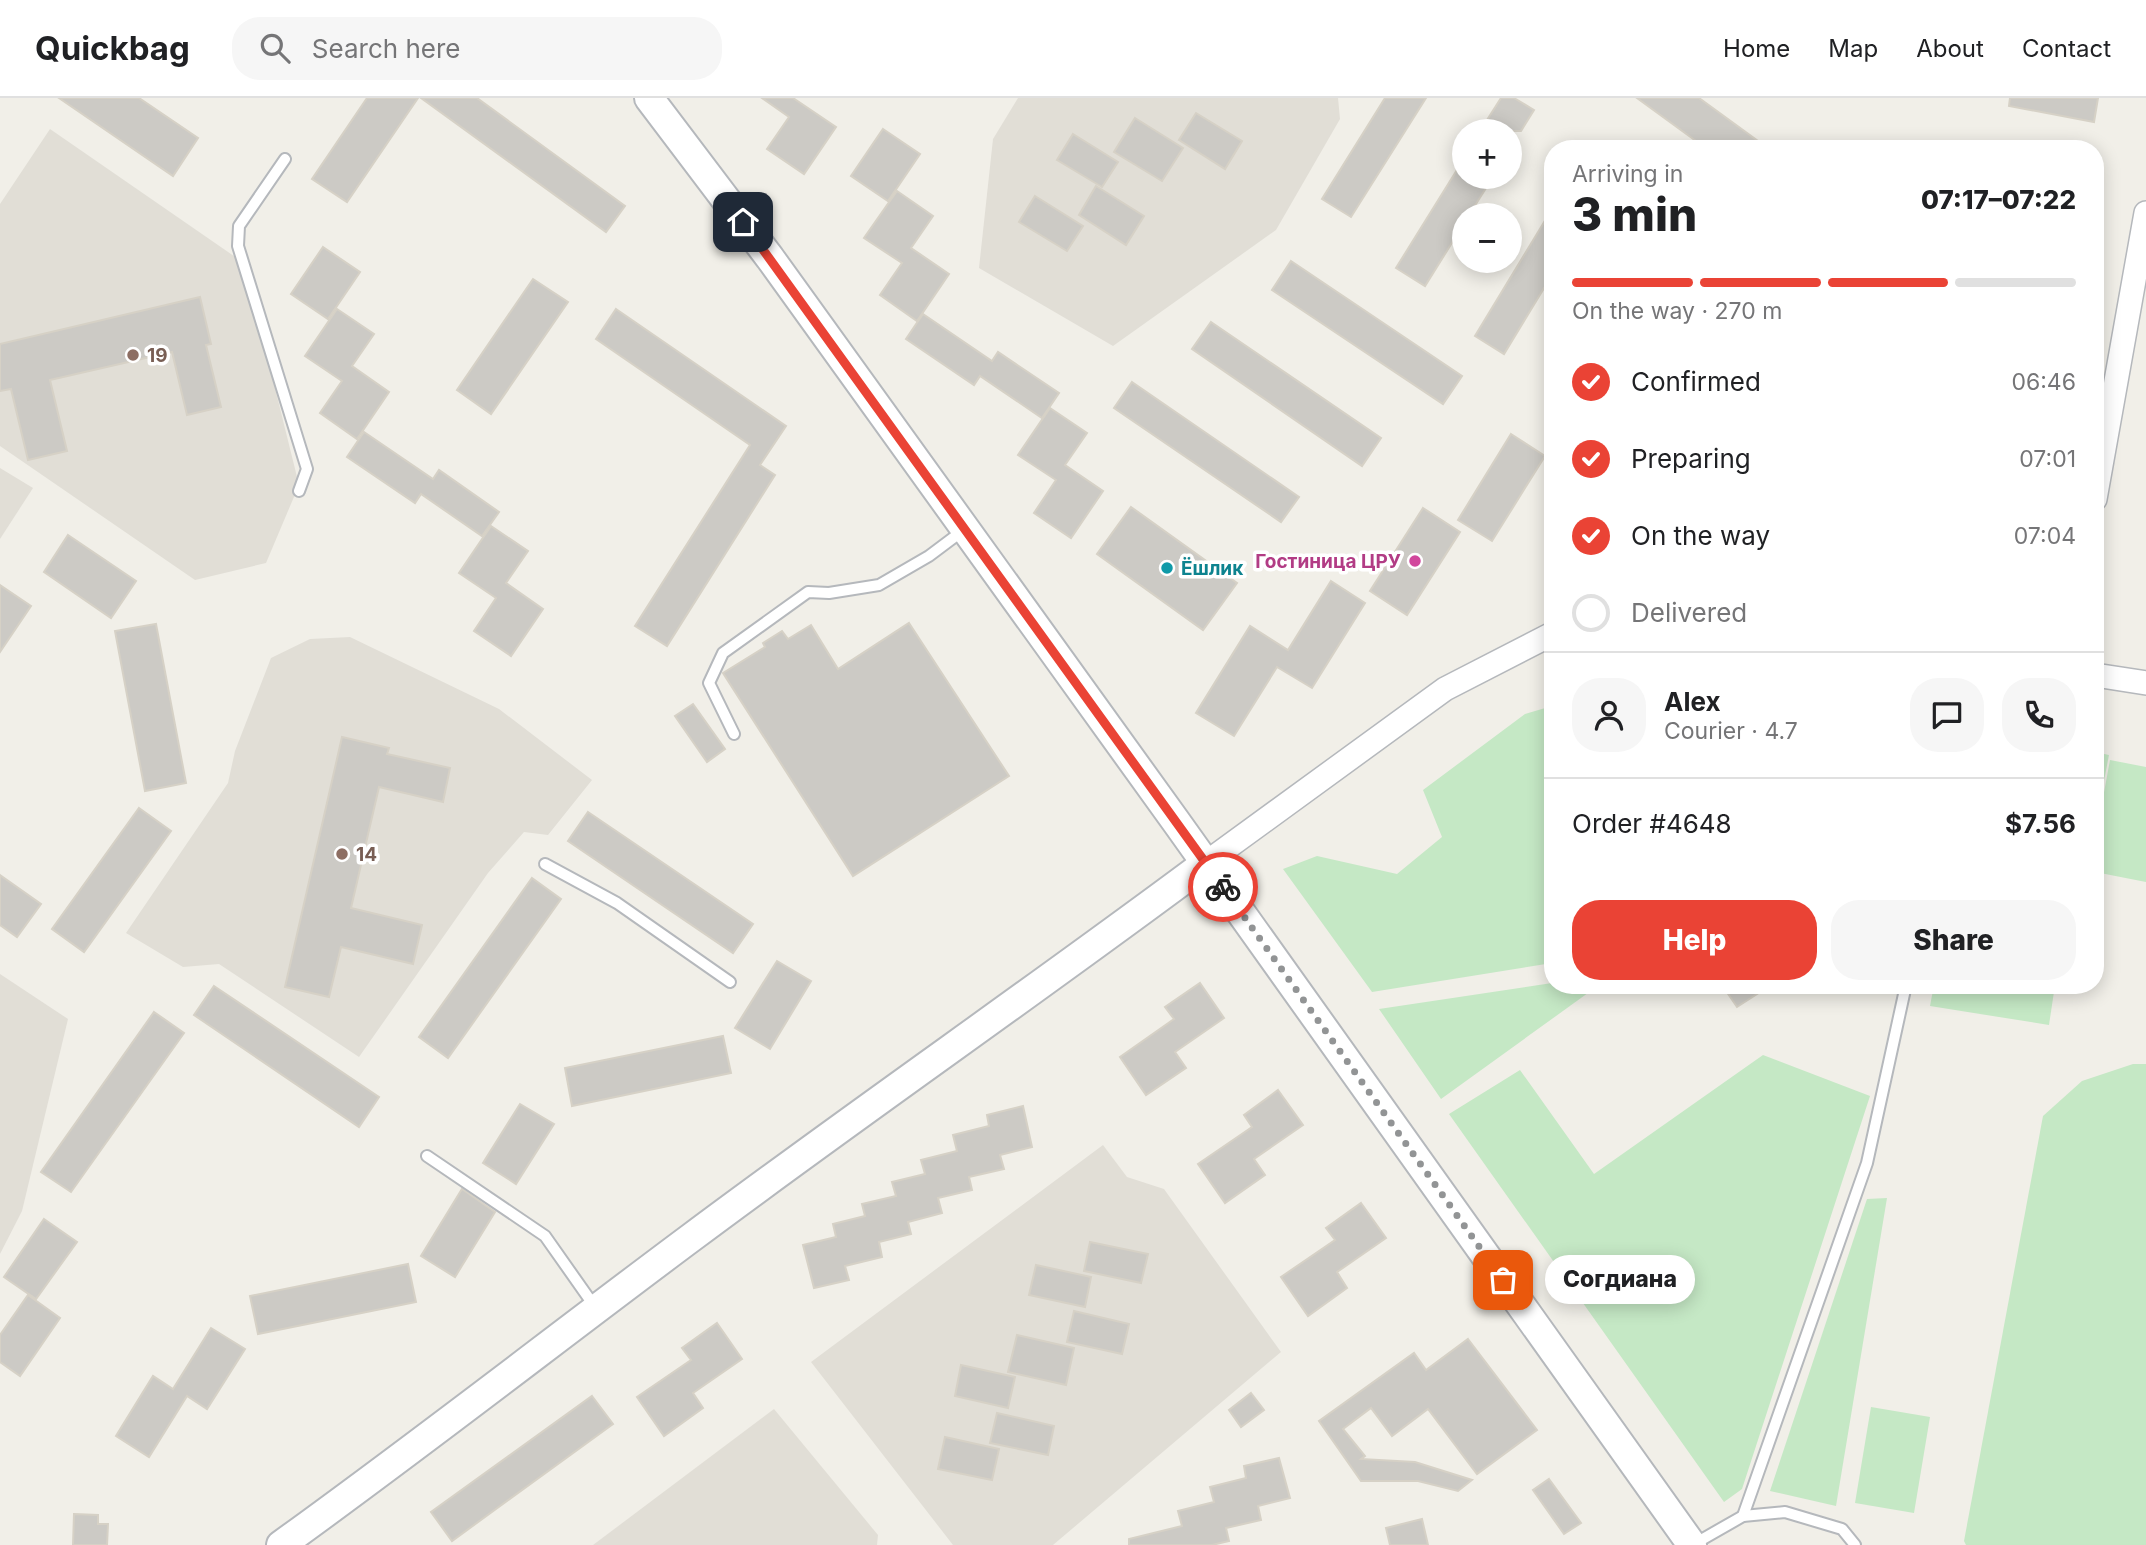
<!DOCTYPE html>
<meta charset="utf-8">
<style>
:root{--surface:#fff;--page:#f6f6f6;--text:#202124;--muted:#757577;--line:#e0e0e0;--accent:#ea4335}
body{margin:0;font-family:Inter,sans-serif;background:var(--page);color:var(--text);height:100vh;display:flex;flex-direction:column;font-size:26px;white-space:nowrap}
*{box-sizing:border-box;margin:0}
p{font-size:23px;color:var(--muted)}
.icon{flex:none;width:38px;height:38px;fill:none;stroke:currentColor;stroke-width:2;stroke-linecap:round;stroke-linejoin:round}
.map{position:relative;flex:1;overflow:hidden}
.side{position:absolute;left:1544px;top:42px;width:560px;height:854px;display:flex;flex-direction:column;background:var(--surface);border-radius:28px;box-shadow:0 4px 18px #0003}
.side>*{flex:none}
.fabs{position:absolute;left:1452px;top:21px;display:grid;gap:14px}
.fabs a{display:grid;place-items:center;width:70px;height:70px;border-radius:50%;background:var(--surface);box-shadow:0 4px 18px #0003;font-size:35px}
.pin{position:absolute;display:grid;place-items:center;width:60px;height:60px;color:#fff;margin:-30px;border-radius:14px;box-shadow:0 4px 10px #0006}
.courier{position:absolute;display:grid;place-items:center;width:70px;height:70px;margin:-35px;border:5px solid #ea4335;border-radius:50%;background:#fff;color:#222;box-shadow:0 2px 9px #0007}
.bubble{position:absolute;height:49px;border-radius:24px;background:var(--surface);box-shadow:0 4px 18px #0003;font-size:23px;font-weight:800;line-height:49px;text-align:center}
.head em{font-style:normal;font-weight:800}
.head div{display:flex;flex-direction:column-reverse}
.head{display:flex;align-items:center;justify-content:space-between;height:119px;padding:0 28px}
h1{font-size:46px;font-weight:800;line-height:52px}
.bar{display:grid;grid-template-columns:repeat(4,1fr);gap:10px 7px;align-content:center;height:84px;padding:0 28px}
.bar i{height:9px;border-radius:5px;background:var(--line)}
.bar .on{background:var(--accent)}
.bar p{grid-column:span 4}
.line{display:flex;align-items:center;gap:18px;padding:0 28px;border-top:2px solid var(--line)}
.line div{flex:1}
.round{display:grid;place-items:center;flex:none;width:74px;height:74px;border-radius:28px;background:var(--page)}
ol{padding:0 28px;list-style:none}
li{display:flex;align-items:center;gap:21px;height:77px}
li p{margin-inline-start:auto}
li .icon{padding:7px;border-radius:50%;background:var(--accent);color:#fff;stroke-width:4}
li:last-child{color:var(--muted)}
li i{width:38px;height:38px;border:4px solid var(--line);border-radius:50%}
.action{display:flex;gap:14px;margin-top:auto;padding:14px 28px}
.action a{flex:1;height:80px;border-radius:28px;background:var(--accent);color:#fff;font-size:28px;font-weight:800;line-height:80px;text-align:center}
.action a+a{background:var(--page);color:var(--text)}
header{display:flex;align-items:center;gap:42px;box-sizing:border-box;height:98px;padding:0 35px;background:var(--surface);border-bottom:2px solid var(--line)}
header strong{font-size:33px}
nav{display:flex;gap:38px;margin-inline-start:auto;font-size:24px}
.search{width:490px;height:63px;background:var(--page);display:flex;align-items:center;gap:18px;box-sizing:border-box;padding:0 24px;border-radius:28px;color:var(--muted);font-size:26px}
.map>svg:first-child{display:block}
.education{fill:#e1ded6}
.green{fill:#c5e8c5}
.building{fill:#cccac5;stroke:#d6d1c6;stroke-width:2}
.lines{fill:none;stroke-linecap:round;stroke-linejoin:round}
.service-casing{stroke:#b5b8bc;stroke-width:14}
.minor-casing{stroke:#b5b8bc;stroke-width:26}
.tertiary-casing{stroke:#b5b8bc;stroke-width:32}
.service{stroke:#fff;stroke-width:10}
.minor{stroke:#fff;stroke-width:23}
.tertiary{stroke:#fff;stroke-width:28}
.done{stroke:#929495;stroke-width:7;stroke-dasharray:0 12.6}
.route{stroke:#ea4335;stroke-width:9}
.education-dot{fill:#8d6e63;stroke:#fff;stroke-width:2.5}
.hotel-dot{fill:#d1479c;stroke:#fff;stroke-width:2.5}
.culture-dot{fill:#0f9aa8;stroke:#fff;stroke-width:2.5}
.labels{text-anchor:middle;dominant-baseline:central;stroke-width:7;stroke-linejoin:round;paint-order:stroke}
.education-label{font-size:19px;font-weight:bold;fill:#785e54;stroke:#fff;text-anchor:start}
.hotel-label{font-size:19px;font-weight:bold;fill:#b23c85;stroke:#fff;text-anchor:end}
.culture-label{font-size:19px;font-weight:bold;fill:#0d838f;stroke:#fff;text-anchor:start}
</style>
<header>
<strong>Quickbag</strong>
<div class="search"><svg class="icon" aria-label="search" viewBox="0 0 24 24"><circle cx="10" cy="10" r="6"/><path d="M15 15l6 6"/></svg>Search here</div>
<nav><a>Home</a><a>Map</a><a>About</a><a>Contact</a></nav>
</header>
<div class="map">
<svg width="2146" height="1447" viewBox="0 0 2146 1447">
<rect width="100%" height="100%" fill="#f1efe8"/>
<g class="education">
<path d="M1018 0H1338L1340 21 1276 132 1113 248 979 170 993 41Z"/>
<path d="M50 31 244 165 299 387 266 465 195 482 0 348V106Z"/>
<path d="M0 370 33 390 0 441Z"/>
<path d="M350 539 499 611 592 682 548 737 524 734 488 775 359 959 219 866 183 869 126 835 228 685 235 653 271 560 310 541Z"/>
<path d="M0 876 68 921 22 1113 0 1156Z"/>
<path d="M1103 1047 1127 1079 1164 1091 1281 1254 1053 1447H953L811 1264Z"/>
<path d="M774 1311 878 1437 877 1447H593Z"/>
</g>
<g class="green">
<path d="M1552 608V865L1372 894 1283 771 1317 758 1397 776 1442 739 1423 692 1525 616Z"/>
<path d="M2095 654 2109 657 2095 729Z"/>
<path d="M2110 662 2146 669V784L2095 774V743Z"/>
<path d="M1552 885V887H1599L1441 1001 1379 911Z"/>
<path d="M1934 887H2055L2049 927 1930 908Z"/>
<path d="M1763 957 1870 998 1742 1391 1724 1404 1449 1016 1520 972 1594 1076Z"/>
<path d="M2133 966H2146V1447H1966L1964 1443 2043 1018 2082 983Z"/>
<path d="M1887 1100 1836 1408 1770 1393 1867 1101Z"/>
<path d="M1871 1309 1930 1319 1914 1415 1855 1405Z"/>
</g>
<g class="building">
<path d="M59 0H139L198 40 173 78Z"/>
<path d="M367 0H418L347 104 312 81Z"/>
<path d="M421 0H477L625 108 606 134Z"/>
<path d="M762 0H793L836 29 804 76 767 51 789 19Z"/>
<path d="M1385 0H1426L1351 119 1322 101Z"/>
<path d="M1501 0H1514L1534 12 1521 33H1480Z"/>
<path d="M1637 0H1699L1769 51H1707Z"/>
<path d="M2010 0H2098L2094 24 2009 8Z"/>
<path d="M1196 15 1242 43 1225 71 1179 42Z"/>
<path d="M1135 20 1183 50 1162 83 1114 54Z"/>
<path d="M883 31 920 56 888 103 851 78Z"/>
<path d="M1073 36 1118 64 1102 89 1057 62Z"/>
<path d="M1465 59V79H1493L1469 117H1465V124L1425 188 1396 170Z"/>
<path d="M1096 88 1144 118 1126 147 1079 117Z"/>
<path d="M897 93 933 118 911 150 949 176 917 223 880 197 902 165 864 140Z"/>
<path d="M1035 98 1083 128 1067 153 1019 124Z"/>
<path d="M1552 111V177L1504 256 1475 238Z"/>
<path d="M323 149 360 174 328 221 291 196Z"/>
<path d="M1291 163 1462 278 1443 306 1272 192Z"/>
<path d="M533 181 568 204 491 316 457 292Z"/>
<path d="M200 199 211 246 206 247 221 309 187 317 172 254 50 282 67 353 28 362 11 291 0 293V246Z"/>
<path d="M337 211 374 236 352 268 389 294 357 341 320 315 342 283 305 258Z"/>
<path d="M616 211 786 328 760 367 775 377 667 548 635 528 750 347 596 241Z"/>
<path d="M923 216 992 263 998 254 1059 295 1042 320 980 278 974 287 906 241Z"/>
<path d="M1211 224 1381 340 1362 368 1192 251Z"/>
<path d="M1132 284 1299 399 1281 424 1114 310Z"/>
<path d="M1050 310 1087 335 1065 367 1103 393 1071 440 1034 415 1056 382 1018 357Z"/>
<path d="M364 334 433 381 439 372 499 414 482 438 421 396 415 405 347 359Z"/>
<path d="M1511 336 1545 358 1492 443 1458 422Z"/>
<path d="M1131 409 1237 485 1203 532 1097 456Z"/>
<path d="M1423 410 1460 434 1407 517 1370 493Z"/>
<path d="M491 428 528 453 506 485 543 511 511 558 474 533 496 500 459 475Z"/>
<path d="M68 437 136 483 111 520 44 474Z"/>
<path d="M1331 483 1365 505 1312 590 1277 569 1234 638 1196 615 1250 528 1288 552Z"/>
<path d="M0 487 31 508 0 554Z"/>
<path d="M909 525 1009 678 853 778 723 575 765 549 763 545 782 533 788 541 811 527 838 571Z"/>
<path d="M156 526 186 685 145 693 115 533Z"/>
<path d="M693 606 725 651 707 664 675 618Z"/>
<path d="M342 639 389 650 387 656 450 670 443 704 379 689 351 810 422 827 413 866 341 849 329 899 285 889Z"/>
<path d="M139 710 171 733 84 854 52 831Z"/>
<path d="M588 714 753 826 733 855 568 743Z"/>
<path d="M0 777 41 806 17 839 0 827Z"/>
<path d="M532 780 561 801 448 960 419 939Z"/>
<path d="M777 863 811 883 770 951 735 930Z"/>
<path d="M1200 885 1224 920 1175 954 1186 970 1146 997 1120 959 1174 921 1165 909Z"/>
<path d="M1722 887H1771L1737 909Z"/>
<path d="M214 888 379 999 359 1029 194 917Z"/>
<path d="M154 914 184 935 71 1094 41 1074Z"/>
<path d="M723 938 731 975 572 1008 565 970Z"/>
<path d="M1278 992 1303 1027 1254 1061 1265 1077 1225 1105 1198 1066 1252 1029 1244 1017Z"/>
<path d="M520 1006 554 1026 516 1086 483 1065Z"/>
<path d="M1023 1008 1032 1049 1000 1057 1004 1071 969 1079 972 1092 938 1100 942 1115 908 1124 911 1136 879 1144 882 1159 845 1168 849 1182 814 1190 803 1147 836 1139 833 1126 865 1118 862 1106 896 1098 892 1084 925 1076 921 1062 957 1053 953 1037 989 1028 987 1017Z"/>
<path d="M462 1091 495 1114 455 1179 421 1158Z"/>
<path d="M1361 1105 1386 1140 1337 1174 1347 1190 1308 1218 1281 1179 1335 1142 1326 1130Z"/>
<path d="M44 1121 77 1144 36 1201 4 1179Z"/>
<path d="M1090 1144 1148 1156 1141 1185 1084 1173Z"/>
<path d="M408 1166 416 1204 258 1236 250 1198Z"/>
<path d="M1036 1167 1091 1179 1085 1209 1029 1197Z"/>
<path d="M28 1197 60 1220 20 1278 0 1264V1237Z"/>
<path d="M1074 1213 1129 1226 1122 1256 1067 1244Z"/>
<path d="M717 1225 742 1261 693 1295 703 1310 664 1338 637 1299 691 1262 682 1250Z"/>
<path d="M211 1230 245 1251 207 1311 187 1298 149 1359 116 1338 153 1278 173 1291Z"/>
<path d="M1017 1237 1074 1250 1066 1287 1008 1274Z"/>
<path d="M1468 1241 1537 1332 1477 1376 1428 1311 1392 1338 1371 1310 1343 1331 1365 1358 1361 1361 1415 1364 1472 1382 1458 1393 1418 1383H1361L1319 1323 1414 1255 1426 1272Z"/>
<path d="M961 1267 1015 1279 1008 1310 955 1298Z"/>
<path d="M1251 1295 1264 1312 1241 1329 1229 1312Z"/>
<path d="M592 1298 613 1326 452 1443 431 1414Z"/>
<path d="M997 1315 1054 1328 1048 1357 990 1345Z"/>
<path d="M945 1339 999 1351 992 1382 938 1371Z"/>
<path d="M1279 1360 1290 1400 1258 1408 1261 1422 1226 1430 1229 1443 1212 1447H1129V1441L1182 1428 1178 1413 1214 1404 1210 1389 1246 1380 1244 1368Z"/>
<path d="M1549 1381 1581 1425 1564 1436 1533 1392Z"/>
<path d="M74 1416 98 1417V1426H108L107 1447H73Z"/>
<path d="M1422 1421 1428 1447H1390L1386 1430Z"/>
</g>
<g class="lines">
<g class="service-casing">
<g id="service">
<path d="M285 61 239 128 238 148 307 371 299 393"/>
<path d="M734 636 709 585 723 555 808 494 829 495 879 487 929 458 965 431"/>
<path d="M545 766 617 805 730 884"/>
<path d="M427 1058 545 1138 595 1209"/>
<path d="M1743 1418 1867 1065 1906 887"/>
<path d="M1694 1446 1743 1418 1785 1414 1842 1431 1855 1447"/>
</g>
</g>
<g class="minor-casing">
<g id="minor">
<path d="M2095 401 2146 115"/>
<path d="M2095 577 2146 585"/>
<path d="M1206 765 1445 591 1552 536"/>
</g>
</g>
<g class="tertiary-casing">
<g id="tertiary">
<path d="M649 0 770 160 1177 725 1692 1447"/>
<path d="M281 1447C420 1347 555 1241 692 1139 862 1012 1036 892 1206 765"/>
</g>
</g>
<use href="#service" class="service"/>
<use href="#minor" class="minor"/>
<use href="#tertiary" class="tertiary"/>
</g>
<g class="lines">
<path class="done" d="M1223 789 1503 1182"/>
<path class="route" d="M743 124 1223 789"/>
</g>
<g class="education-dot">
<circle cx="133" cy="257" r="7"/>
<circle cx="342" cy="756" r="7"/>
</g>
<circle class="hotel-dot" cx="1415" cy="463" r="7"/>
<circle class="culture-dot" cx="1167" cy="470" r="7"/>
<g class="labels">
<g class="education-label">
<text x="147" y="257">19</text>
<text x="356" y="756">14</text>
</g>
<g class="hotel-label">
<text x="1401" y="463">Гостиница ЦРУ</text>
</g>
<g class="culture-label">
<text x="1181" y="470">Ёшлик</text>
</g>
</g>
</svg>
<div class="fabs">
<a>+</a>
<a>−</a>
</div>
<div class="pin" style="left:1503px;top:1182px;background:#ea580c"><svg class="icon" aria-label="bag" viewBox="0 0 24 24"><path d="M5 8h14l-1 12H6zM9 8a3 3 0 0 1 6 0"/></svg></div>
<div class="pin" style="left:743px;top:124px;background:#1f2937"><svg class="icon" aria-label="home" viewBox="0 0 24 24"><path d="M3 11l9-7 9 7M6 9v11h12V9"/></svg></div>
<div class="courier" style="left:1223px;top:789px"><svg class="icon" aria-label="bike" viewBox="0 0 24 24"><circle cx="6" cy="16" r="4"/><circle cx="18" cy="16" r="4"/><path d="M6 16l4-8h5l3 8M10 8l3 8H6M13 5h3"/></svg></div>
<div class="bubble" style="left:1545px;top:1157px;width:150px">Согдиана</div>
<section class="side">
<div class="head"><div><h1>3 min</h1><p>Arriving in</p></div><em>07:17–07:22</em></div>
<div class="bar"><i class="on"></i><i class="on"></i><i class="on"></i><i></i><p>On the way · 270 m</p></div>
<ol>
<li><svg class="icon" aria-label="check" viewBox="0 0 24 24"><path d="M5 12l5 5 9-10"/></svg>Confirmed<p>06:46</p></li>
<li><svg class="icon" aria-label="check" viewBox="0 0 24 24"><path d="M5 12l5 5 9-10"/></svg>Preparing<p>07:01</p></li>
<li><svg class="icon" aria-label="check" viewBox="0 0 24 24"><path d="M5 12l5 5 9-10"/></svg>On the way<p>07:04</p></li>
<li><i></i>Delivered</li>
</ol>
<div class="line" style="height:126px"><a class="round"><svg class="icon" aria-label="person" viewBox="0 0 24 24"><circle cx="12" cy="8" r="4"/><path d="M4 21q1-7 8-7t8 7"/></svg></a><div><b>Alex</b><p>Courier · 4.7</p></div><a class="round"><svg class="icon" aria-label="chat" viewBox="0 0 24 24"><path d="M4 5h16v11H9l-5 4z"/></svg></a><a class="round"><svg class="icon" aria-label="phone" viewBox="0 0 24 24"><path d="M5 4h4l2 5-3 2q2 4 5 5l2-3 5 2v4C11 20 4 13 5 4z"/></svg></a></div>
<div class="line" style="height:91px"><div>Order #4648</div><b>$7.56</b></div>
<div class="action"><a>Help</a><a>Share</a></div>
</section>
</div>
